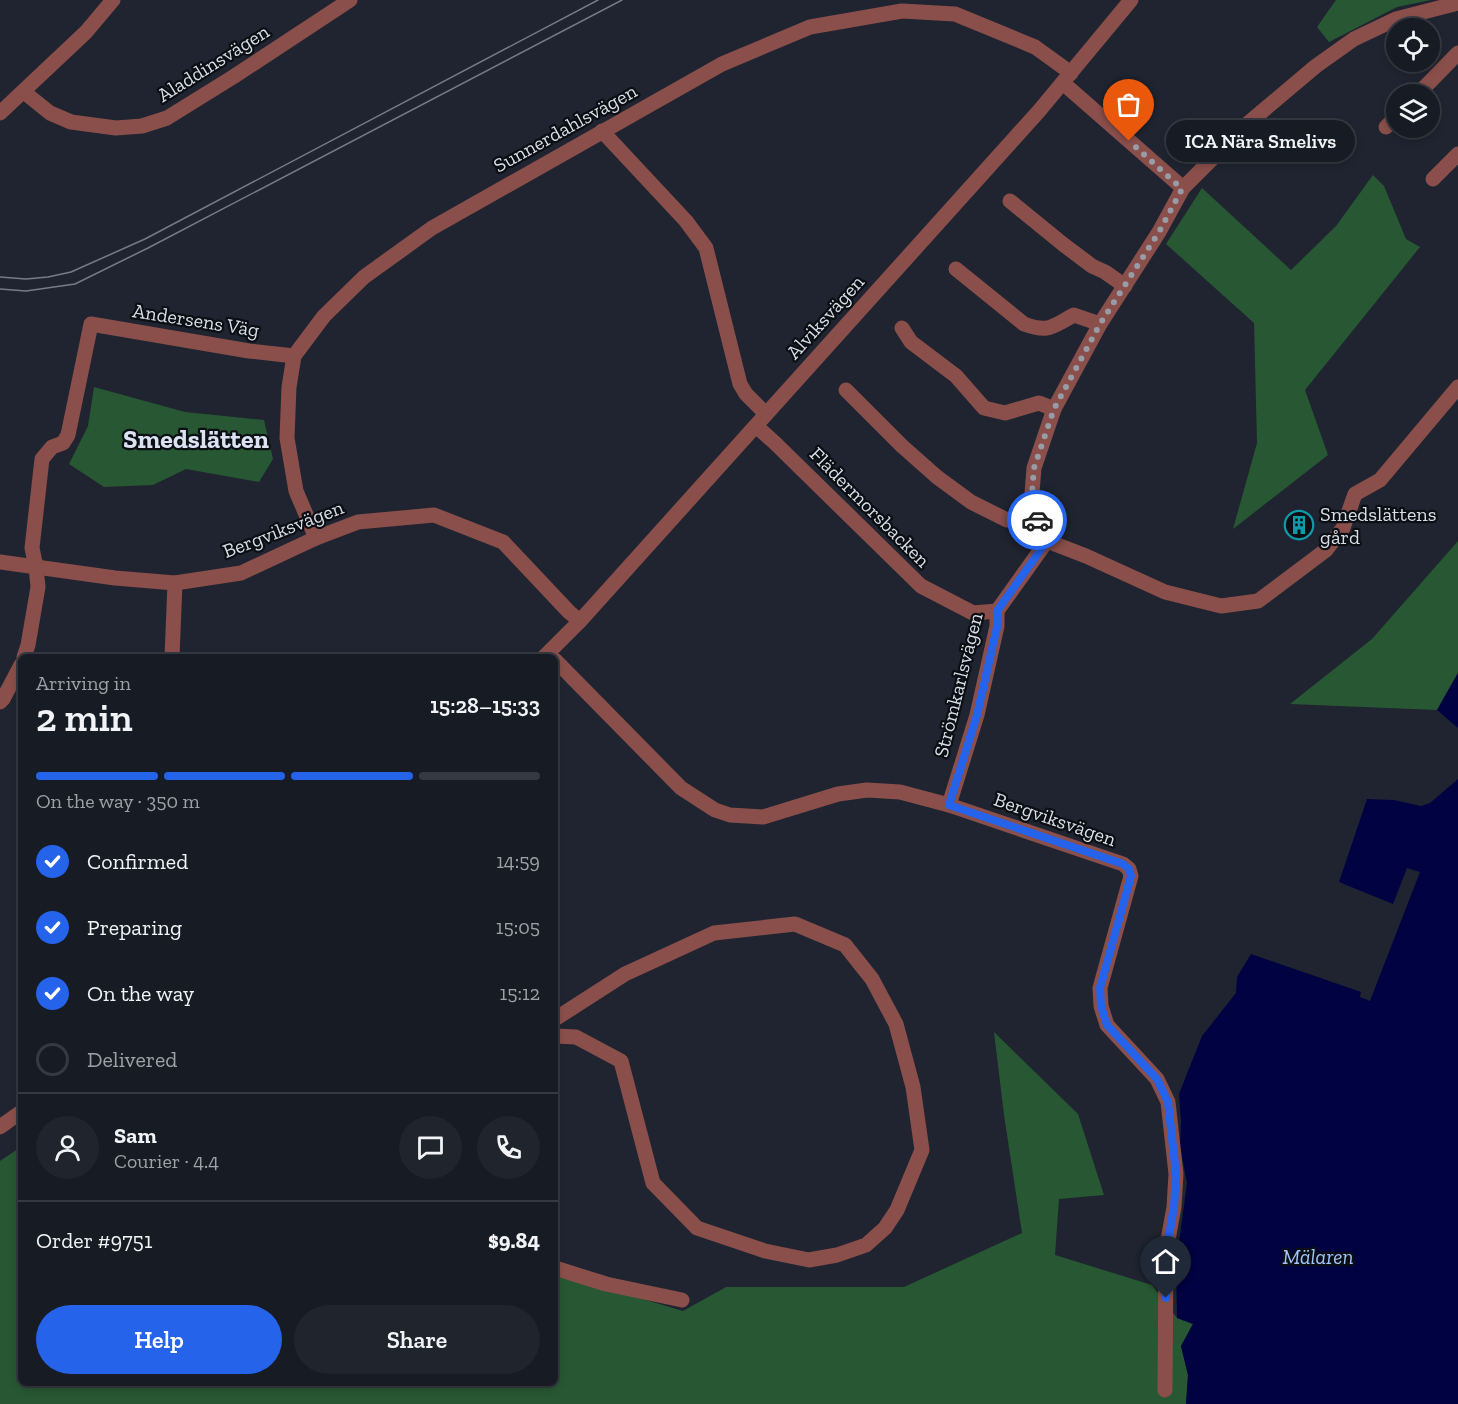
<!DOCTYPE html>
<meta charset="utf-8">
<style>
:root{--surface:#171b24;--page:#20242c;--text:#f1f3f6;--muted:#9ea1a6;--line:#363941;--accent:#2563eb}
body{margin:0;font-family:"Zilla Slab",serif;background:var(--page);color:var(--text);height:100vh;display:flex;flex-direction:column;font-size:22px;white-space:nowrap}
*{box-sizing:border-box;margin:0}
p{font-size:20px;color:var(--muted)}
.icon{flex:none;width:33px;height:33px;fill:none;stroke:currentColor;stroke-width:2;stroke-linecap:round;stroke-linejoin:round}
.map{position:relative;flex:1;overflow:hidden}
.sheet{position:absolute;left:18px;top:654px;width:540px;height:732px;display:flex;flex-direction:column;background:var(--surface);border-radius:9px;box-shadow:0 3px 9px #0003,0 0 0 2px var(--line)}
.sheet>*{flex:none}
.buttons{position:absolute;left:1386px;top:18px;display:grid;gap:12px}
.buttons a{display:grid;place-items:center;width:54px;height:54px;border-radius:50%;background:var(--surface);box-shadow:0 3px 9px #0003,0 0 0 2px var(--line);font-size:30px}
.pin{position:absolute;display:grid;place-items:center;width:51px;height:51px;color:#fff;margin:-62px -26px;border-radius:50% 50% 50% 0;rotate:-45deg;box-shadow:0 0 6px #0007}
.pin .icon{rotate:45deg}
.courier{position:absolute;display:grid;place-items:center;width:60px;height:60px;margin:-30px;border:4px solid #2563eb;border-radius:50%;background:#fff;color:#222;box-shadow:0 2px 8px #0007}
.bubble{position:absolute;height:42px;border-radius:21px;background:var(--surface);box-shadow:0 3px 9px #0003,0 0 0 2px var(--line);font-size:20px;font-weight:600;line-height:42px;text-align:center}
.summary em{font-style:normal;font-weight:600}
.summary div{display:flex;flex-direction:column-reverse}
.summary{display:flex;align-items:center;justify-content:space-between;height:102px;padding:0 18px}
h1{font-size:39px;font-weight:600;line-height:45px}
.bar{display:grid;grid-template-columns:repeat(4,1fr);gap:9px 6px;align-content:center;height:72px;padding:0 18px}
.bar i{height:8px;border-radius:4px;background:var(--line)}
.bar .on{background:var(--accent)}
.bar p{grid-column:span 4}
.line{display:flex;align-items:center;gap:15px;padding:0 18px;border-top:2px solid var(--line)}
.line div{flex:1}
.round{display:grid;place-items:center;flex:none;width:63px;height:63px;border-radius:32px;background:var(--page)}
ol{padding:0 18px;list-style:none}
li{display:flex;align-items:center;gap:18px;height:66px}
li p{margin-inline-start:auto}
li .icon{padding:6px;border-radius:50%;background:var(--accent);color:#fff;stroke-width:4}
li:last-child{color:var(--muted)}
li i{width:33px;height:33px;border:3px solid var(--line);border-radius:50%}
.cta{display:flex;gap:12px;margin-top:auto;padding:12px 18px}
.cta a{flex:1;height:69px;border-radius:36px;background:var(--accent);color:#fff;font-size:24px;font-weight:600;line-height:69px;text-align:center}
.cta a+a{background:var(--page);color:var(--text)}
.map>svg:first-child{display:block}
.green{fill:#285733}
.water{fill:#000241}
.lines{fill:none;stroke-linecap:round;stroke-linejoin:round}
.minor{stroke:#8a4f4a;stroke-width:15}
.tram{stroke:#777b85;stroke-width:1.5}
.done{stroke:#989ca6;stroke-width:6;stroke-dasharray:0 10.8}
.route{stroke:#2563eb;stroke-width:8}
.labels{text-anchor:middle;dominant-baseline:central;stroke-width:4.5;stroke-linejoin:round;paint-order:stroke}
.street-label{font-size:20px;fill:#d9dde5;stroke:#0b0e13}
.poi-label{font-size:20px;fill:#d9dde5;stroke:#0b0e13;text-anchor:start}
.water-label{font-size:21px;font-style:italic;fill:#a1c4fc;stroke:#0b0e13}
.district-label{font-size:26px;font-weight:bold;fill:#dbe3f2;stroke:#0b0e13}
</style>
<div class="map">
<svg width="1458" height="1404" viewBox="0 0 1458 1404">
<rect width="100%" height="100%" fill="#1f2430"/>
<g class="green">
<path d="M1336 0H1431L1397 7 1329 42 1317 27Z"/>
<path d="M1373 175 1384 186 1406 239 1420 247 1305 390 1328 455 1233 529 1257 443 1254 323 1166 244 1202 188 1291 270 1336 226Z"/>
<path d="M94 387 185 412 264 420 273 459 259 482 186 469 153 485 104 487 69 464 88 426Z"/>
<path d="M1458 541V673L1437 710 1290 704 1372 639Z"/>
<path d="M994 1032 1078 1114 1104 1195 1059 1199 1055 1255 1152 1285 1177 1318 1193 1324 1181 1346 1188 1375 1186 1404H0V1161L21 1147V1383H555V1273L683 1311 726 1287H904L1022 1233 1004 1115Z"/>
</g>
<g class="water">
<path d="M1458 673V728L1437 710Z"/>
<path d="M1458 779V1404H1186L1188 1375 1181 1346 1193 1324 1177 1318 1176 1265 1187 1183 1180 1146 1181 1122 1179 1094 1202 1036 1236 993 1237 977 1251 954 1361 992 1360 997 1370 1001 1420 872 1407 868 1393 904 1339 882 1367 799 1394 800 1421 806 1430 803Z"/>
</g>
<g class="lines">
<g class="minor">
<path d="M1063 83 1183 188"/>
<path d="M24 92 50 113 71 122 116 128 142 126 167 118 233 77 350 0"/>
<path d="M1418 94 1458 53"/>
<path d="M0 113 86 32 113 0"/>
<path d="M1386 127 1396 117"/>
<path d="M602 131 686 221 706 248 740 384 746 394 766 414"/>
<path d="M1433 179 1458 154"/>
<path d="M1010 201 1064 245 1092 266 1105 272 1125 286"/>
<path d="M956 269 1024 324C1049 333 1051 327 1074 315L1100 324"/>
<path d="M902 328 911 342 956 376 984 408 1005 413 1039 403 1054 409"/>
<path d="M846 390 902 446 937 477 971 502 1007 520H1037"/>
<path d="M756 426 775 443 921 586 973 613 997 611"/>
<path d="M316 538 296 491 287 438 289 387 294 356 324 316 364 277 432 228 722 64 810 27 902 11 955 14 1035 47 1071 73"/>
<path d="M1047 541 1086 556 1165 592 1221 606 1258 601 1326 550 1343 528 1355 494 1380 480 1458 387"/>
<path d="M0 562 115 578 175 583 241 573 316 538 358 522 434 515 503 542 569 612 580 621"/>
<path d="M24 657 28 645 38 587 36 567 32 548 42 459 52 447 63 443 68 435 91 324 249 351 294 356"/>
<path d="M172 657 175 583"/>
<path d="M544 657 580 621 1039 111 1131 0"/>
<path d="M555 660 681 788 715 810 730 815 763 817 838 794 867 790 900 792 949 805 1123 864 1129 869 1131 876 1100 988 1101 1006 1107 1025 1157 1079 1168 1102 1176 1174 1174 1207 1166 1251 1165 1390"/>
<path d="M0 702 3 699 21 665"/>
<path d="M949 805 977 715 997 626V611L1047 541 1032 506V493L1034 468 1054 409 1100 324 1159 232 1183 188 1246 125 1316 66 1354 39 1396 19 1458 3"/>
<path d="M555 1019 625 974 714 933 795 924 845 945 872 979 896 1024 913 1087 922 1150 897 1210 885 1228 866 1245 837 1255 809 1260 765 1251 697 1228 653 1183 621 1061 576 1037 555 1036"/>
<path d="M0 1127 21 1112"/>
<path d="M555 1268 606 1284 682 1300"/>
</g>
<g class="tram">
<path d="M0 277 26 279 48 277 71 272 145 239 598 0"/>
<path d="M0 289 26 291 75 284 148 248 622 0"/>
</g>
</g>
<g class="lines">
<path class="done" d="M1037 520 1032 506V493L1034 468 1054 409 1100 324 1159 232 1182 189 1129 141"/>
<path class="route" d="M1037 520 1047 541 997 611V627L977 715 949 805 1123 864 1129 869 1131 876 1100 988 1101 1006 1107 1025 1157 1079 1168 1102 1176 1174 1174 1207 1166 1251V1298"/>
</g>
<defs>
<g id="building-ring" transform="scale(1.5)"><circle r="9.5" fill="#0b0e13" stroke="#0f9aa8" stroke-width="1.5"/><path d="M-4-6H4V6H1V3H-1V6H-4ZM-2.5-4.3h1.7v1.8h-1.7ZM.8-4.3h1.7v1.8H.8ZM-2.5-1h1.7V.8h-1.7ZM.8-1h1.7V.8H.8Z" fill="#0f9aa8"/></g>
</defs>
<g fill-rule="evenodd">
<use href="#building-ring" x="1299" y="525"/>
</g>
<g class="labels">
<g class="street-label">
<text transform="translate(213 63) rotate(-32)">Aladdinsvägen</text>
<text transform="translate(565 128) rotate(-29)">Sunnerdahlsvägen</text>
<text transform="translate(825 317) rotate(-48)">Alviksvägen</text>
<text transform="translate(196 320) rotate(9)">Andersens Väg</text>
<text transform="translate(870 507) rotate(45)">Flädermorsbacken</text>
<text transform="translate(283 529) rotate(-21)">Bergviksvägen</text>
<text transform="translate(958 685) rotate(-76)">Strömkarlsvägen</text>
<text transform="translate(1055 819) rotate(19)">Bergviksvägen</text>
</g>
<g class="poi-label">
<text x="1320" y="514">Smedslättens<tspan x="1320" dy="23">gård</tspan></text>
</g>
<g class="water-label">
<text x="1318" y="1256">Mälaren</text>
</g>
<g class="district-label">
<text x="196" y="439">Smedslätten</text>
</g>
</g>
</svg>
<div class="buttons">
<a><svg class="icon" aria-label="locate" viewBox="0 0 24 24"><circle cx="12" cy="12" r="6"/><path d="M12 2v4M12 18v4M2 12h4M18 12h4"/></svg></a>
<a><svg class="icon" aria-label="layers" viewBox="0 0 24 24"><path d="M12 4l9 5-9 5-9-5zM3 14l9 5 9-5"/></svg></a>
</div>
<div class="pin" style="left:1129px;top:141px;background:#ea580c"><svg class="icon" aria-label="bag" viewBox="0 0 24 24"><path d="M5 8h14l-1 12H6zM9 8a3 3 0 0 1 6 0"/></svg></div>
<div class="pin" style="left:1166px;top:1298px;background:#1f2937"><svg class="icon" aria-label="home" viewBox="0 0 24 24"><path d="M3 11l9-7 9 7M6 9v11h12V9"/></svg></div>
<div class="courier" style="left:1037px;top:520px"><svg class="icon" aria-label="car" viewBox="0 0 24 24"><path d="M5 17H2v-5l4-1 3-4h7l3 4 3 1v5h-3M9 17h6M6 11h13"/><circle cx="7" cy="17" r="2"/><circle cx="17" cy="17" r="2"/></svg></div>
<div class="bubble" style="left:1166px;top:120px;width:189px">ICA Nära Smelivs</div>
<section class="sheet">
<div class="summary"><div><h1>2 min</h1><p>Arriving in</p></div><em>15:28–15:33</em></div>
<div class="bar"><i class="on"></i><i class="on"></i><i class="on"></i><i></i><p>On the way · 350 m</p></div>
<ol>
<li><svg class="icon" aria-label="check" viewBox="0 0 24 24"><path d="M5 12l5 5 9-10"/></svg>Confirmed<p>14:59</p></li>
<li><svg class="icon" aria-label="check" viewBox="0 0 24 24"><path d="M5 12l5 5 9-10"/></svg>Preparing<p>15:05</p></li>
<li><svg class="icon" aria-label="check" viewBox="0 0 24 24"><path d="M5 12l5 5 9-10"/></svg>On the way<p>15:12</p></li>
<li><i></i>Delivered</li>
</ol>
<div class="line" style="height:108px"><a class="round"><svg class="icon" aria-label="person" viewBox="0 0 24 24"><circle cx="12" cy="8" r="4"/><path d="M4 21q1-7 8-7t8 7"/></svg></a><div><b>Sam</b><p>Courier · 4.4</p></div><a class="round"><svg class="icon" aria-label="chat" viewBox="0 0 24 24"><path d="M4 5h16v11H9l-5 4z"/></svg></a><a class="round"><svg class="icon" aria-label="phone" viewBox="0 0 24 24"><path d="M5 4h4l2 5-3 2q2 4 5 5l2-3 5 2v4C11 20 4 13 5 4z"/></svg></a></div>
<div class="line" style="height:78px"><div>Order #9751</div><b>$9.84</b></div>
<div class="cta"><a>Help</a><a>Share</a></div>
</section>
</div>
